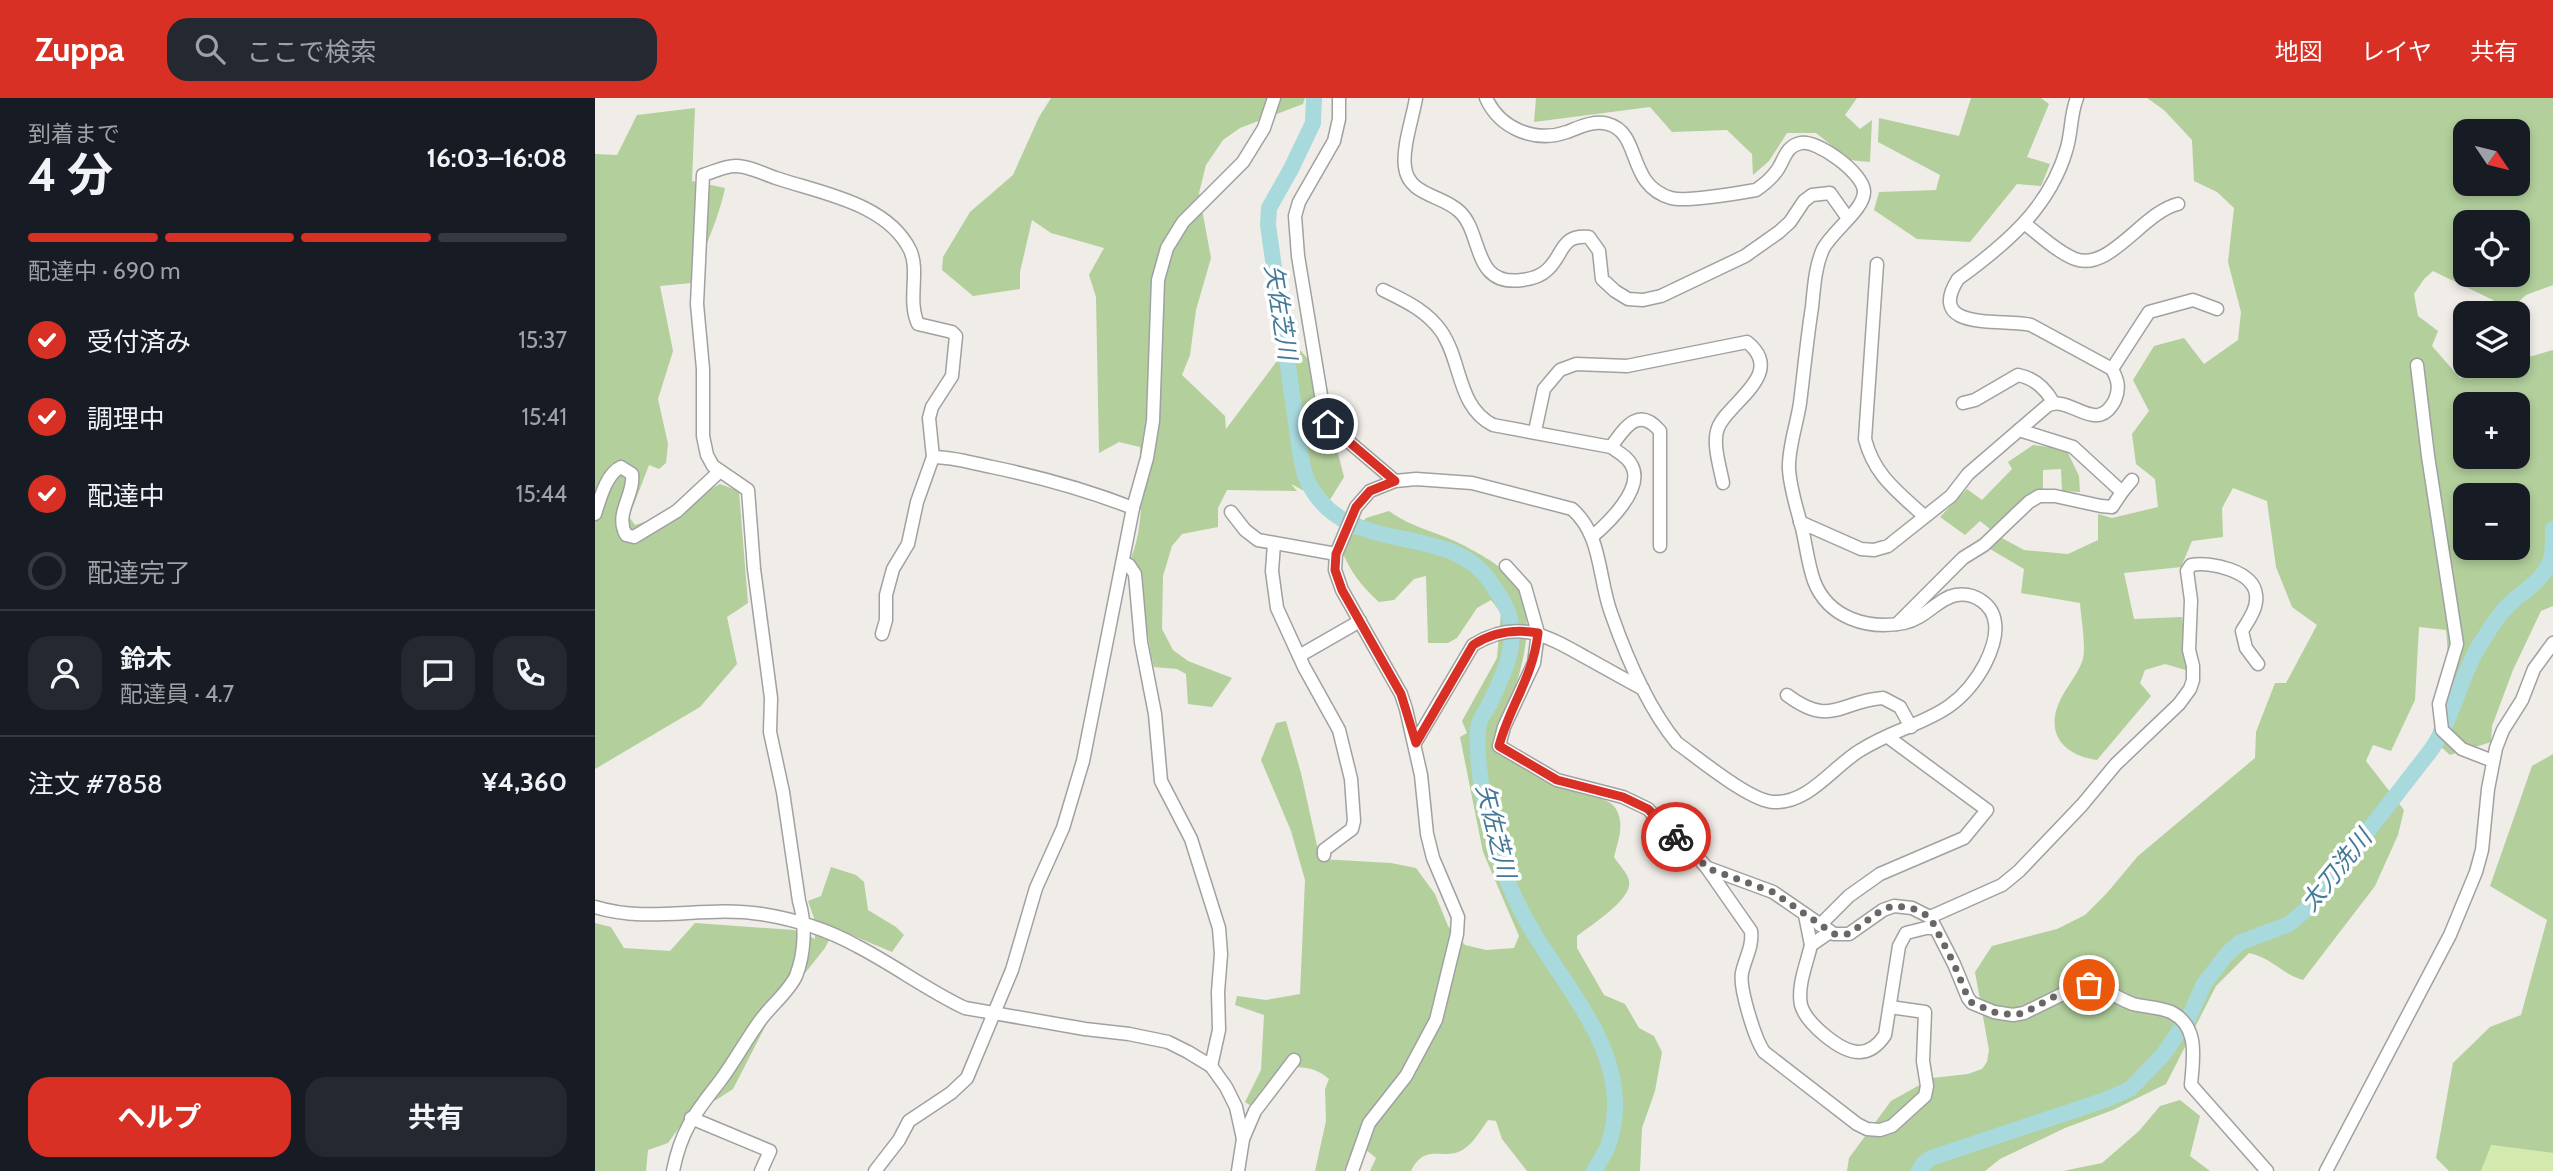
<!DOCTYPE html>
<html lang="ja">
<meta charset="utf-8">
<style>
:root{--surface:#171b24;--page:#242831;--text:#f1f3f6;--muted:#9ea1a6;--line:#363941;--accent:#d93025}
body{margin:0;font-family:Cabin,"Noto Sans JP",sans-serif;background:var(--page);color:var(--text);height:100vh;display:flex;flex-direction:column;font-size:26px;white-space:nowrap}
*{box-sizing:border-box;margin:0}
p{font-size:23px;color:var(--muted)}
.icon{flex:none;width:38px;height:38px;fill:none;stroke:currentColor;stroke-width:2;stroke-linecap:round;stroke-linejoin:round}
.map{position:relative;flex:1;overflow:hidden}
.panel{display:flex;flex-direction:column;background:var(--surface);width:595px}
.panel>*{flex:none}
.needle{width:46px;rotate:125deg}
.controls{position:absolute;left:1858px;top:21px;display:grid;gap:14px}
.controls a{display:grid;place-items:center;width:77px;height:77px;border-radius:14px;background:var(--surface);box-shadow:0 4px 10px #0003;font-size:35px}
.pin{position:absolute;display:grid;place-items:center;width:60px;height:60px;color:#fff;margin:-30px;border:4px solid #fff;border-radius:50%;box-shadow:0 2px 7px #0007}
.courier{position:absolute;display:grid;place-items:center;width:70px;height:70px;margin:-35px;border:5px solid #d93025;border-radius:50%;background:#fff;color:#222;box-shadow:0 2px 9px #0007}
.summary em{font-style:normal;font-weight:700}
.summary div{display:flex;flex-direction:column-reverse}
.summary{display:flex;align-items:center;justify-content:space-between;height:119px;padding:0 28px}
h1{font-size:46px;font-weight:700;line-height:52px}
.bar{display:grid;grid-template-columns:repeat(4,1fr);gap:10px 7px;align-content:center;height:84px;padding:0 28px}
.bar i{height:9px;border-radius:5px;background:var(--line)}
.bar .on{background:var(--accent)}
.bar p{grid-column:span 4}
.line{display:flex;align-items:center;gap:18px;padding:0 28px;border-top:2px solid var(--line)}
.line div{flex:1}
.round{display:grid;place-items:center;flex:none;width:74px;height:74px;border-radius:21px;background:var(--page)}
ol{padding:0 28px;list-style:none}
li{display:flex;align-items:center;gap:21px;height:77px}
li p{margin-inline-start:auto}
li .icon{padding:7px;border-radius:50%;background:var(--accent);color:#fff;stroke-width:4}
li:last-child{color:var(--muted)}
li i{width:38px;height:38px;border:4px solid var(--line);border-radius:50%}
.button{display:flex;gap:14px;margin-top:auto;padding:14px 28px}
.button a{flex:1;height:80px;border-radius:21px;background:var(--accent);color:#fff;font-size:28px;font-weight:700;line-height:80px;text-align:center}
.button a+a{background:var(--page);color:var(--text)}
header{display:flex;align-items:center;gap:42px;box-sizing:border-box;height:98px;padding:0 35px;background:var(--accent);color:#fff}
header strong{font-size:33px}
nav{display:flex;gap:38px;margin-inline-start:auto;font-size:24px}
.search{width:490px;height:63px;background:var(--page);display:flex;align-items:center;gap:18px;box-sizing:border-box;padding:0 24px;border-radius:21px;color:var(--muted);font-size:26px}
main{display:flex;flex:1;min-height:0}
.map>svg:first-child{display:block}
.grass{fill:#d4e9ae}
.forest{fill:#b2cf9c;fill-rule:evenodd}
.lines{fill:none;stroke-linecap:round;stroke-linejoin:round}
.river{stroke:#a8d9dd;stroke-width:16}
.minor-casing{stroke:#a1a1a1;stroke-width:15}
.minor{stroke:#fff;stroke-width:12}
.done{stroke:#696766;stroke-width:7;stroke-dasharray:0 12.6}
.route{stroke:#d93025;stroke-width:9}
.labels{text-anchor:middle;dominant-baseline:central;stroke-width:7;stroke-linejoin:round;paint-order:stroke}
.water-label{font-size:24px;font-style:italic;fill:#447a97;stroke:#fff}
</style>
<header>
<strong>Zuppa</strong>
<div class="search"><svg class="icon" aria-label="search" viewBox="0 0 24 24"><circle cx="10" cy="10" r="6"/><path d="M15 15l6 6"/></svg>ここで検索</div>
<nav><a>地図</a><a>レイヤ</a><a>共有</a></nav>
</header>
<main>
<section class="panel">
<div class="summary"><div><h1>4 分</h1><p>到着まで</p></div><em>16:03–16:08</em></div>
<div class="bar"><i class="on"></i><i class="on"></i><i class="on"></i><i></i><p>配達中 · 690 m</p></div>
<ol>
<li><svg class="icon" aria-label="check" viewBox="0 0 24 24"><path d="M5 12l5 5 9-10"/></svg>受付済み<p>15:37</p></li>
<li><svg class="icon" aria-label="check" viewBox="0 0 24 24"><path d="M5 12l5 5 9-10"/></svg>調理中<p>15:41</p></li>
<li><svg class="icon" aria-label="check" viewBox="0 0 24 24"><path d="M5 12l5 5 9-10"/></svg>配達中<p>15:44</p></li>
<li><i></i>配達完了</li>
</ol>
<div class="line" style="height:126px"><a class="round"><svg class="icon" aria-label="person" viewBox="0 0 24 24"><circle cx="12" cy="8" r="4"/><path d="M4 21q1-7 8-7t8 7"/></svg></a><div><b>鈴木</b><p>配達員 · 4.7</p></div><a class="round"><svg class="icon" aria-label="chat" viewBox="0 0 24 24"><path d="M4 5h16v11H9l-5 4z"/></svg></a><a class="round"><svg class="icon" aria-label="phone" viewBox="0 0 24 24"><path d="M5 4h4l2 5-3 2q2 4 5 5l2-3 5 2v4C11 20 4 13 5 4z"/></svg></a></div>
<div class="line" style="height:91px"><div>注文 #7858</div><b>¥4,360</b></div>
<div class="button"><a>ヘルプ</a><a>共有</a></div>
</section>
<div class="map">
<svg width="1958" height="1073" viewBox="0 0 1958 1073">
<rect width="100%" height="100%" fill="#f0ece7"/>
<path class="grass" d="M1895 1047 1958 1055V1073H1886Z"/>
<g class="forest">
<path d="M456 0H710L708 6 645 30 628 42 611 67 604 95 616 160 601 212 595 257 587 277 630 318 631 331 697 243 722 271 749 379 733 405 696 386 702 393 632 392 623 410V429L587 436 577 448 568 478 567 531 578 552 593 563 637 580 617 609 593 606 591 576 582 571 559 569 556 557 544 479 536 460C550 425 546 386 545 349L524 344 504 355 501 199 494 177 509 150 456 135 437 122 425 174V191L378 198 347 172 348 159 375 114 418 77 444 19Z"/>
<path d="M941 0H1262L1250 17 1265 31 1277 22 1275 64 1255 62 1221 35H1192L1174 63 1158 77 1157 56 1132 32 1077 34 1055 9 939 24Z"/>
<path d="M1376 0H1446L1454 6 1432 59 1455 66 1446 88 1422 86 1375 144 1322 141 1279 112 1284 94 1341 92 1345 77 1283 44 1284 20 1364 38Z"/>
<path d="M1552 0H1958V187L1931 197 1911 215 1898 202 1838 173 1829 181 1819 196 1823 218 1843 233 1837 248 1865 280 1884 277 1900 268H1923V262L1958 252V508L1946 513 1918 572 1897 628 1896 644 1855 657 1836 640C1848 599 1856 575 1851 532L1824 529 1820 602 1796 653 1778 647 1771 663 1809 712 1803 737 1780 788 1708 882C1685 875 1679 861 1654 855L1621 888 1571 986 1518 1012 1470 1030 1405 1061 1390 1073H1252L1254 1060 1296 1003 1337 980 1373 976 1387 971 1392 964 1394 952 1380 874 1397 848 1462 831 1490 817 1512 795 1543 758 1660 660 1661 634 1680 585H1691L1722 527 1697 509 1681 469 1672 403 1638 390 1627 410 1628 439 1597 443 1586 469 1529 475 1539 521 1587 519 1594 573 1570 566 1550 572 1545 585 1556 598 1502 662C1472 658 1451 639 1463 607 1469 592 1481 579 1487 564 1492 552 1486 520 1485 505L1426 495 1429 471 1395 451 1405 439 1429 452 1473 456 1503 442V416L1517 420 1563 409 1560 381 1541 366 1537 336 1554 313 1538 282 1559 248 1589 240 1609 266 1643 242 1646 214 1633 164 1639 110 1622 94 1599 83 1597 42 1569 12ZM1871 33H1923V86H1871ZM1871 124H1923V177H1871ZM1871 306H1923V359H1871ZM1871 397H1923V450H1871Z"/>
<path d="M100 10 97 83 130 90C123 124 108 152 96 185L65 188 78 253 63 301 73 346 71 365 64 371 54 367 34 419 40 427 59 421 125 386 144 393 153 505 132 519 142 566 105 609 0 671V56L22 57 42 17Z"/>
<path d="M1438 347 1471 351 1484 378 1485 394 1467 393 1466 371 1448 372V392L1436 396 1395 431 1385 423 1370 437 1345 419 1372 391 1387 402 1417 371 1413 364Z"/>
<path d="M794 413C817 430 843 434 868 447 888 458 911 469 923 490 948 534 913 607 899 652 928 671 953 686 987 696 997 699 1016 701 1021 711 1030 726 1023 743 1019 759 1023 766 1033 775 1034 783 1038 801 996 827 982 838V850L1009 897 1030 906 1044 930 1059 938 1067 954 1060 993 1047 1030 1045 1073H932L907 1041 901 1023 893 1022C884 1034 876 1051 860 1055 842 1059 829 1048 816 1073H775L781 1060 770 1051 758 1052 749 1073H720L731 1023 730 991 734 981C719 967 692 964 677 980 669 988 663 999 656 1008L650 1004 666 972 669 917 640 907 642 898 671 902 705 896 710 782 696 733 666 662 681 625 691 623 706 675 725 761 796 765 821 770 840 796 853 828 870 847 891 852 919 850 924 838 888 754 865 639 872 635 867 623 902 560 906 515 896 502 882 510 862 540 853 545H833L831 478 819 481 799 502 784 504C766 488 755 473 746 451L771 420Z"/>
<path d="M1958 656V1055L1896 1047 1886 1073H1854L1841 1060 1858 965 1895 929 1926 917 1952 822 1895 788 1937 668Z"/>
<path d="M236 769 261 777 269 784 273 812 301 829 309 837 297 854 240 830 230 850 175 919 138 991 121 1002 101 1006 73 1045 53 1052 51 1073H0V825L16 829 29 850 75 853 100 825 199 832 220 841V823L213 803 226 798Z"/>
<path d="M1585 1002 1605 1018 1595 1058 1615 1073H1468L1507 1065 1544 1033 1565 1008Z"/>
</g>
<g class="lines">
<g class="river">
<path d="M719 0 718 25 696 71 674 110 673 127 705 353C707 363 708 375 713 384 751 462 855 421 896 485 902 494 911 506 914 517 923 547 909 575 896 603 893 610 886 618 884 626 881 638 883 657 884 669 890 725 907 780 935 829 973 895 1041 962 1014 1045 1011 1055 1004 1064 999 1073"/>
<path d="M1324 1073 1328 1066 1336 1060 1510 1002 1535 991 1568 957 1594 919 1609 886 1632 856 1644 845 1694 826 1713 810 1836 652C1860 617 1866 574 1889 540 1898 526 1907 512 1919 502 1935 489 1951 479 1957 458 1958 450 1958 439 1958 431"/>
</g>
<g class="minor-casing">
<g id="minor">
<path d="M744 0V21L739 43 704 104 700 118 703 158 727 303 733 326 800 383"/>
<path d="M821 0C818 19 807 50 810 69 813 98 849 97 865 114 888 136 877 189 927 182 935 181 946 178 952 172 969 157 965 136 994 139L1004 153 1007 181 1020 193 1033 201 1048 202 1066 198 1150 158 1184 134 1195 124 1209 103 1217 97 1235 95 1252 119"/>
<path d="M1430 126C1445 137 1462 154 1480 161 1515 174 1548 114 1583 106"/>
<path d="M1282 166 1270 341C1279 377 1302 393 1329 418"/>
<path d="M788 192C810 203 831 212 846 233 867 263 862 309 898 327L1016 349C1024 355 1033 359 1037 368 1049 391 1013 425 998 438"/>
<path d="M1822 267 1833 358 1862 546 1844 606 1847 632 1867 651 1898 663"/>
<path d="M1517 271 1554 214 1598 202 1622 211"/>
<path d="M1368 305 1380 302 1423 277C1439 280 1450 290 1458 304"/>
<path d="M940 333 949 291 965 272 981 266 1032 268 1152 244C1192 276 1133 304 1123 330 1117 345 1125 369 1128 385"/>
<path d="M1016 349C1029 331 1043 307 1065 333V448"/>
<path d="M338 359C358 359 377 365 397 369 445 379 492 392 538 410"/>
<path d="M1527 394 1537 382"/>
<path d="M636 414 650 432 663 442 741 456"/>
<path d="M0 416C5 401 11 376 26 369L37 376C40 397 19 415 31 437L39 439 82 413 125 373"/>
<path d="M1205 424 1266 451 1279 452 1293 448 1356 398 1373 376 1452 308C1475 295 1501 339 1520 302 1525 290 1523 282 1517 271L1436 227C1411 220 1329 235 1363 181 1410 147 1454 110 1471 53 1477 35 1475 17 1482 0"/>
<path d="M679 446 677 473 682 510 709 569 744 632 756 681 759 723 757 731 729 752V757"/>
<path d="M529 465 534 467 540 476 546 544 560 616 566 683 596 741 624 830 626 856 623 894 624 932 616 968"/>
<path d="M911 468 930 489 943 535 939 565 909 629 904 648 962 682 1028 699 1053 711 1072 732 1092 747 1112 770 1156 833C1158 849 1150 860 1147 875 1144 890 1160 941 1169 954L1262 1026 1272 1031 1285 1032 1297 1028 1330 998 1332 988 1328 963 1330 914 1295 909"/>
<path d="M1302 526 1368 460 1389 447 1434 404 1444 398H1460L1506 408 1517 409 1527 394 1478 349 1424 332"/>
<path d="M704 558 765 523"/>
<path d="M1192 597C1236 630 1245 603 1288 600L1305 609 1316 629"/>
<path d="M820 645 878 547C921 520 951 537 990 559 1010 570 1029 581 1048 591"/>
<path d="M1113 770 1178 794 1239 836H1254L1288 812 1299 808 1317 810 1335 819 1359 866 1373 900 1377 905 1399 914 1418 917 1429 915 1488 886C1506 887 1521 900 1538 906 1550 909 1564 909 1576 914 1605 929 1598 960 1596 987L1672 1073"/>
<path d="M0 809C54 826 110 807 166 816 198 821 233 832 262 848 299 867 332 892 370 910L490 931 534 936 573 944 593 954 616 968 631 989 641 1009 648 1041"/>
<path d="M1210 817 1216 847"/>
<path d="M1335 819 1407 787 1424 773 1487 707 1521 666 1584 606 1595 591 1598 582V568L1594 552 1596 502 1592 473 1596 467C1615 463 1659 473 1661 497 1663 510 1653 523 1647 533L1651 550 1663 566"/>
<path d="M1225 827 1254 798 1285 776 1369 740 1392 712 1293 639"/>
<path d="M1235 834 1216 847C1212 865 1202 888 1206 907 1211 925 1245 954 1264 954 1275 954 1284 946 1290 937L1304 848 1311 835 1331 830H1340"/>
<path d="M96 1020 175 1053 166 1073"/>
<path d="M78 1073C86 1032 100 1015 125 983 140 963 152 940 167 920 177 907 194 893 201 878 210 855 211 826 204 803L188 694 175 634 176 600 159 471 153 392 118 368 112 357 108 338V271L102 206 108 77C118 74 130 68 140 68 151 67 169 76 181 80 225 95 292 105 315 152 325 173 312 202 323 226L357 234 361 238 357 278 337 309 334 320 338 359 322 404 313 446 298 471 291 497V522L287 536"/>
<path d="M280 1073 304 1042 314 1023 356 995 372 980 417 872 441 790 468 730 488 663 538 410 552 360 558 323 563 182 572 150 588 124 648 64 669 30 679 0"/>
<path d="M643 1073 648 1041 660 1013 699 962"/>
<path d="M757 1073 774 1025 811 978 841 922 862 836 863 819 838 760 832 736 826 677 811 611 806 596 747 492 740 472 741 456 761 409 775 393 800 383 821 381 877 385 977 411C1007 437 1003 479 1016 515 1031 558 1053 610 1082 645 1103 660 1156 704 1179 704 1214 705 1237 670 1264 653 1314 621 1358 626 1390 566 1396 554 1402 538 1400 525 1398 506 1379 494 1361 497 1343 500 1330 521 1309 525 1273 532 1233 520 1219 483 1213 466 1211 447 1207 430 1202 411 1195 390 1194 371 1193 350 1202 326 1205 305 1209 273 1212 241 1217 209 1219 190 1220 169 1228 151 1238 132 1270 111 1269 93 1268 75 1223 42 1206 45 1191 48 1190 60 1183 71 1177 80 1170 86 1161 92 1144 95 1091 104 1076 100 1031 87 1047 35 1013 26 999 22 985 29 972 34 940 45 905 31 891 0"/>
<path d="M1731 1073 1855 837 1881 774 1887 752 1893 691 1901 650 1908 632 1927 602 1939 571 1958 545"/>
</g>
</g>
<use href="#minor" class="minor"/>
</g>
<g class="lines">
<path class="done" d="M1081 739 1092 747 1112 770 1178 794 1239 836H1254L1288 811 1299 808 1317 810 1335 819 1359 866 1373 900 1377 905 1399 914 1418 917 1429 915 1479 888 1494 887"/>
<path class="route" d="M733 326 800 383 775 393 761 409 741 456 740 472 747 492 806 596 821 645 878 547C898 534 920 531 943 535 938 580 915 607 904 648L962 682 1028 699 1053 711 1081 739"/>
</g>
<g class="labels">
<g class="water-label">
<text transform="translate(686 214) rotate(81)">矢佐芝川</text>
<text transform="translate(901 733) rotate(76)">矢佐芝川</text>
<text transform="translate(1741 772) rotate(-51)">太刀洗川</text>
</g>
</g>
</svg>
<div class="controls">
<a><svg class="needle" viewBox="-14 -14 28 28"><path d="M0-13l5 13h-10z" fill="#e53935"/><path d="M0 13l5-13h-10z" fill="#9ea1a6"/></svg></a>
<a><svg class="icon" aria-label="locate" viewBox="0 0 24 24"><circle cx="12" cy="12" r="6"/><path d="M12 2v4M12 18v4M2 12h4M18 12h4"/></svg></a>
<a><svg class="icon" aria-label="layers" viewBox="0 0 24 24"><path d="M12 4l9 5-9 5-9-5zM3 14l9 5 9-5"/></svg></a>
<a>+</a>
<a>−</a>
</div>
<div class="pin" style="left:1494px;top:887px;background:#ea580c"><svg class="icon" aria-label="bag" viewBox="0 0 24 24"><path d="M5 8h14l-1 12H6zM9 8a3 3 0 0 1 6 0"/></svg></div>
<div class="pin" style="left:733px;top:326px;background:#1f2937"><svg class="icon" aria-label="home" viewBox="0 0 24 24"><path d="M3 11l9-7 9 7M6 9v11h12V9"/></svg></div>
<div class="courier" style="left:1081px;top:739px"><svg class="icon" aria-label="bike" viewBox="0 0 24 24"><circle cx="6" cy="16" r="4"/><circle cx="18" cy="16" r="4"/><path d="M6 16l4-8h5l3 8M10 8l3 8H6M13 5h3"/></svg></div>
</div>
</main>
